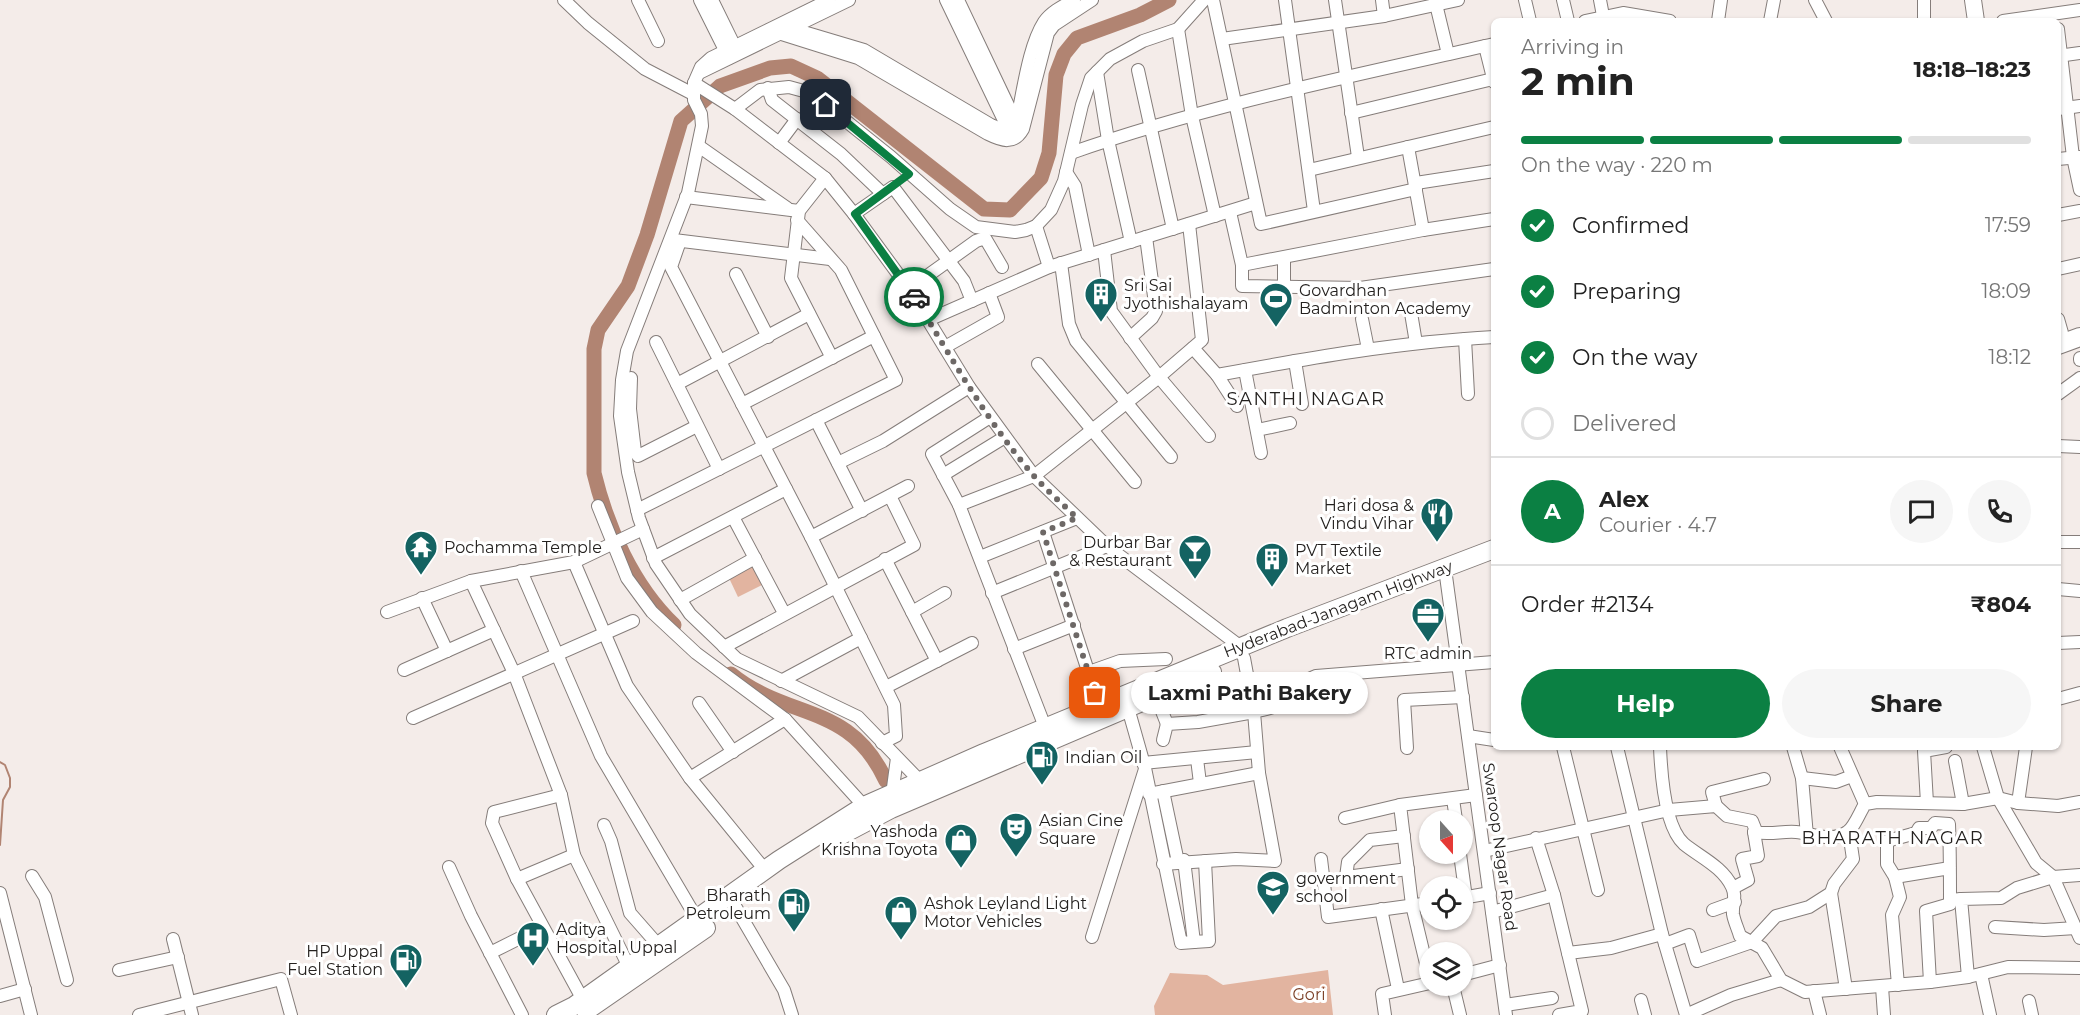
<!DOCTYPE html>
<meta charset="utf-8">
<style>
:root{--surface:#fff;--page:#f6f6f6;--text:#222;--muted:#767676;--line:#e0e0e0;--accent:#0b8043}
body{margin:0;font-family:Montserrat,sans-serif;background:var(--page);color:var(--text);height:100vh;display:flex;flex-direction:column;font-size:22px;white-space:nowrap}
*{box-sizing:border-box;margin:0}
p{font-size:20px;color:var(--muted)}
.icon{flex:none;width:33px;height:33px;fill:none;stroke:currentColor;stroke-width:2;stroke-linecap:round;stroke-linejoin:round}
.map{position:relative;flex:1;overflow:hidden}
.details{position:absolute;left:1491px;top:18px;width:570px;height:732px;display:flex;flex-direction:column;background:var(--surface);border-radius:9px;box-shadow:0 2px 4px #0004}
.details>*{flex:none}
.needle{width:39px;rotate:159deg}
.controls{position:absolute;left:1419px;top:810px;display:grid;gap:12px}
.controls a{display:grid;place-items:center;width:54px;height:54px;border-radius:50%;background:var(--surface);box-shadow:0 2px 4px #0004;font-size:30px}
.pin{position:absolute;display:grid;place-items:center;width:51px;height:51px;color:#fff;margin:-26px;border-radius:12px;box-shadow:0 3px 9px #0006}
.courier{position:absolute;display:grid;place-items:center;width:60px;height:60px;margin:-30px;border:4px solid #0b8043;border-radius:50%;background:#fff;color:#222;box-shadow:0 2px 8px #0007}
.bubble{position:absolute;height:42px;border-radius:21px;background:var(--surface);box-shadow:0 2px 4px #0004;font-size:20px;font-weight:700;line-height:42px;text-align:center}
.headline em{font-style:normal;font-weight:700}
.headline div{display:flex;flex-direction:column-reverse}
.headline{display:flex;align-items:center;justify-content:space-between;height:102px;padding:0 30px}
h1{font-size:39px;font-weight:700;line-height:45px}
.bar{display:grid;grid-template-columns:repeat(4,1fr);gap:9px 6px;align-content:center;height:72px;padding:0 30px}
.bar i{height:8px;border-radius:4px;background:var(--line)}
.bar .selected{background:var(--accent)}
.bar p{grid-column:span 4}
.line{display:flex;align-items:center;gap:15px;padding:0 30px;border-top:2px solid var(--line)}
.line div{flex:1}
.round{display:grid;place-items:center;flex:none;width:63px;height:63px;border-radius:32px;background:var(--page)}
ol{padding:0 30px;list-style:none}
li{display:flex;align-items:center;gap:18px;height:66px}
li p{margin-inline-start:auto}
li .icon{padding:6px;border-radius:50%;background:var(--accent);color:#fff;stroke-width:4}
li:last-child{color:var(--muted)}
li i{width:33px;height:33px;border:3px solid var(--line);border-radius:50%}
.primary-button{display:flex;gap:12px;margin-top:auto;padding:12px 30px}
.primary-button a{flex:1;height:69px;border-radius:36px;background:var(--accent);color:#fff;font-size:24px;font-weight:700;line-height:69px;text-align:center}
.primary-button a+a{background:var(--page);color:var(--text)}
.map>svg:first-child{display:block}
.green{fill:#e2b4a0}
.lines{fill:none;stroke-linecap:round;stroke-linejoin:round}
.stream{stroke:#b18472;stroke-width:2}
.river{stroke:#b18472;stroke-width:15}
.minor-casing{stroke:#857d7a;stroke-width:14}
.major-casing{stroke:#857d7a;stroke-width:18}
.highway-casing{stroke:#857d7a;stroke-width:20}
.minor{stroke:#fff;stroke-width:12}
.major{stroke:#fff;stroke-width:16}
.highway{stroke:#fff;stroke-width:18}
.done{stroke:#6d6866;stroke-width:6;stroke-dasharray:0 10.8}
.route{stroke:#0b8043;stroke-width:8}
.labels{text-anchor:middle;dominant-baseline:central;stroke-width:6;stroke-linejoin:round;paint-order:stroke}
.poi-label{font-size:16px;fill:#24211f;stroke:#fff;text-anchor:start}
.street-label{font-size:16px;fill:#24211f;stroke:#fff}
.park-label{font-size:16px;fill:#7b3f26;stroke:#fff}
.neighbourhood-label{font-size:18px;letter-spacing:1.5px;fill:#24211f;stroke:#fff}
</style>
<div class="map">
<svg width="2080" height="1015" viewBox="0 0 2080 1015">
<rect width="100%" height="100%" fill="#f4ece9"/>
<g class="green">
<path d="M755 565 764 584 738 597 729 578Z"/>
<path d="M1328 970 1333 1015H1155L1154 1006 1170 973 1207 975 1223 985Z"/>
</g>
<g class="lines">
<path class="stream" d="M0 762 5 765 10 778V787L3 800 0 845"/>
<g class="river">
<path d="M674 625C633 586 607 527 594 473V349L598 330 628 286 647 235 681 121 720 86 770 68 791 66 817 78 984 209 1010 210 1041 178 1049 153 1056 75 1064 54 1077 38 1140 15 1169 0"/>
<path d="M731 674C789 721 850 702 886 781"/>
</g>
<g class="minor-casing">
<g id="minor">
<path d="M564 0 588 23 645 69 693 94"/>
<path d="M638 0 658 41"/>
<path d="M700 0 729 58"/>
<path d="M712 0 738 53"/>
<path d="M829 0 711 58 701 67 694 83V100L701 114 702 126 688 193 627 351 622 380 620 416 628 472 639 518 656 564 690 614 737 659 858 717 921 782"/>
<path d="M946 0 1011 135"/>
<path d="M958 0 1017 124"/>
<path d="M1213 0 1261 224 1416 189"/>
<path d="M1285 0 1314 211"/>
<path d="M1335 0 1358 157"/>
<path d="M1382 0 1384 16"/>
<path d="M1435 0 1448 54"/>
<path d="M1525 0 1530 21"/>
<path d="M1563 0 1568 21"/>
<path d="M1600 0 1604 21"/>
<path d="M1815 0 1826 21"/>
<path d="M1585 21 1623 13 1670 21"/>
<path d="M1718 21 1721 0"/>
<path d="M1770 21 1774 0"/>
<path d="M1924 21V0"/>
<path d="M2003 21 2080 10"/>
<path d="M780 25 864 50 991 125C1000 129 1009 133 1016 123 1023 94 1028 47 1044 22 1051 12 1063 6 1074 0"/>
<path d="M1178 29 1192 116 1215 216"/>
<path d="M2058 29 2073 157 2080 190"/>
<path d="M769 30 858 58 988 134C1002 141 1014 145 1023 129L1048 33 1054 25 1092 0"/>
<path d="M1222 39 1384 16 1458 0"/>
<path d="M1485 46 1494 82"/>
<path d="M2058 56 2080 53"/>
<path d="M1138 70 1173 229"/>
<path d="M1097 72 1108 140 1131 242"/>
<path d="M699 73 849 0"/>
<path d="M694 83 735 109 825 178 854 214 909 289 969 387 1034 476 1107 546 1241 647"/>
<path d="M768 88 772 100 841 154 883 194"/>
<path d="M735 109 760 90 789 87 811 93 891 157 950 209 976 227 1015 232 1026 230 1036 226 1051 210 1064 181 1082 105 1091 78 1110 59 1143 41 1178 29 1204 0"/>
<path d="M2058 109 2080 106"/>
<path d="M1351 113 1493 79"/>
<path d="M779 143 797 119"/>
<path d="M700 147 787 208"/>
<path d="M1408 147 1423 230"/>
<path d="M1071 153C1208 105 1352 76 1494 44"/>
<path d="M2058 159 2079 157"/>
<path d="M1309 170 1494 127"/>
<path d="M1066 172 1075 186 1089 255"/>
<path d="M825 178 799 211 791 278 832 358"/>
<path d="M1416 183 1494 171"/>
<path d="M686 197 799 211"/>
<path d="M1230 212 1242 265V286L1360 288 1494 269"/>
<path d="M854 214 893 187 964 281 972 301"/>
<path d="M2058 215 2080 211"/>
<path d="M1036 226 1049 267"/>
<path d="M674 240 830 259"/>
<path d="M680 241 671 267 811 537 894 705 896 736 882 743"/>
<path d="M1104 250 1111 311 1159 377 1209 436"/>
<path d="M1061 263 1069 324 1076 341 1171 457"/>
<path d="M1242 265 1423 230 1494 219"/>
<path d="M2058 269 2080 264"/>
<path d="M736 274 768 337"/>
<path d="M1284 286V258"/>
<path d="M909 289 976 241 985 238 1002 267"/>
<path d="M1411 313 1416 343"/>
<path d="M1362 319 1368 349"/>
<path d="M2058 319 2062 333"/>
<path d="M928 320 1049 267 1256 203"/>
<path d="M1130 338 1152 318 1156 311 1146 237"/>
<path d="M1465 339 1468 394"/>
<path d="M656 342 719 469"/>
<path d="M945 347 998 317 989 293"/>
<path d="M1193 348 1217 375C1309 358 1400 342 1494 337"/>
<path d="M2080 358V360"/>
<path d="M1295 361 1302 404"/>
<path d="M1038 364 1135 482"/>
<path d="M1245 370 1261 453"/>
<path d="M1217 375 1237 406"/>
<path d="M631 378 630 409 635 452 638 456 697 426"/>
<path d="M677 384 809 314"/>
<path d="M2058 394 2080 378"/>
<path d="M742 404 874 336"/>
<path d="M990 417 932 454 959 505 1045 727"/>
<path d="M816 420 862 511"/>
<path d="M1257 430 1290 423"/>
<path d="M2058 446 2080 447"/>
<path d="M838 463 883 441 969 387"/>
<path d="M943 475 1005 437"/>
<path d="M959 505 1034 476 1159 377 1202 340 1189 224"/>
<path d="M598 506 627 578 652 612 696 653 785 719 864 806"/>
<path d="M637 510 896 380 841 270 797 220"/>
<path d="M733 517 784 613"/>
<path d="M1043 532 1099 705"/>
<path d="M811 537 908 486"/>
<path d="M2058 542H2080"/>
<path d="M980 557 1077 518"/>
<path d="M653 558 786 489"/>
<path d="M885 559 937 661"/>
<path d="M574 562 627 686 690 778 765 870"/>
<path d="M521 571 601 756 697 919"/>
<path d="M1446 576 1506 1015"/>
<path d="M471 581 514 673 561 795 574 855 629 967"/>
<path d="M2058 589 2080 591"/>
<path d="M992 593 1107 546"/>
<path d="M422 598 447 651"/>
<path d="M680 600 755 558"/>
<path d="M387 612 471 581 574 562 643 529"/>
<path d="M912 612 945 593"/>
<path d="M2058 643 2080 642"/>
<path d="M724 647 914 545 890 496"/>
<path d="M1014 649 1074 625"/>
<path d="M404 670 494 630"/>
<path d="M1089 672 1120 661 1166 659"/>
<path d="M781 681 861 638"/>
<path d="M886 687 972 643"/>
<path d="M1156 696 1167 724"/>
<path d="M2058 699 2080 693"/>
<path d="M699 703 733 752"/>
<path d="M1128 708 1145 768 1181 943 1194 942"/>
<path d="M413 718 633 621"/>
<path d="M1468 736 1494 740"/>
<path d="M1163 740 1167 724 1198 722 1254 712 1244 658"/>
<path d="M1563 747 1598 890"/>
<path d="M1617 747 1662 934 1686 1015"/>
<path d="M1660 747C1661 772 1664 826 1684 844 1700 857 1723 867 1732 887 1737 896 1732 905 1733 914 1734 921 1738 929 1740 936L1762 948 1781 980 1805 992 1930 982 1968 977 2008 967 2080 968"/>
<path d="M1793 747 1802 778 1807 836"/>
<path d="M1840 747 1865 804"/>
<path d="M1983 747 1998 798 2036 863 2053 877 2080 938"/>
<path d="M1407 748 1404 700 1463 697"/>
<path d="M1197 759 1200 783"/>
<path d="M1955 761 1963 804"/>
<path d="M1143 763 1257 752"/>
<path d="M690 778 785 719"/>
<path d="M1802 778 1836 782 1852 776"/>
<path d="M1163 791 1178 862"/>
<path d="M1149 794 1259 773"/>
<path d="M561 795 494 812 492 823 517 879 583 1000"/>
<path d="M892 795 897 758"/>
<path d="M1453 799 1456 820"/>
<path d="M1927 803 1924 751 1946 747"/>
<path d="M2018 803 2026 747"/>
<path d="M1716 806 1712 792 1764 779"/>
<path d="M1345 818 1400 805"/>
<path d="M604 825 611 841 630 913 659 946"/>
<path d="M1404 836 1370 840 1348 862 1346 877 1408 869"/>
<path d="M1536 838 1554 895 1582 1011 1559 1015"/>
<path d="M1484 851 1669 810 1716 806 1727 816 1752 821 1756 831 1754 832C1771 835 1781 831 1796 832 1811 833 1832 843 1847 832 1854 828 1860 812 1865 804L1877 802 1963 804 1998 798 2018 803 2058 806 2080 802"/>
<path d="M1460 854 1466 898"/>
<path d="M1321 859 1328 917 1430 903"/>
<path d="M1184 860 1194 942 1209 941 1205 861"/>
<path d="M1163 864 1236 859 1275 861 1259 773 1254 712C1265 709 1277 708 1287 701 1299 692 1301 681 1316 676L1494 662"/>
<path d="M449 867 471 916 522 1015"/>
<path d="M1950 868 1895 877 1887 864V841L1916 833 1919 828H1931L1935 823 1949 824C1950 849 1950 875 1950 900L1961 899"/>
<path d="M32 876 45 897 67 980"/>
<path d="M1895 877 1900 897 1892 915 1898 985"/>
<path d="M517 879 574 855"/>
<path d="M1733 888 1748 880 1742 859 1758 856 1754 832"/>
<path d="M0 893 31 1015"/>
<path d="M1831 893 1846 989"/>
<path d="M1462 898 1490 893"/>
<path d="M735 906 784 990 792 1015"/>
<path d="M1381 909 1398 989"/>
<path d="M1713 910 1735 902"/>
<path d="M1492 912 1554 895"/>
<path d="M1995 927 2044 930 2076 928"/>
<path d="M1092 937 1145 769"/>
<path d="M173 939 192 1015"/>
<path d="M1665 944 1689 935 1697 961 1752 942 1776 916 1809 907 1831 893 1834 884 1853 859 1849 832"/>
<path d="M490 953 542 927"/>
<path d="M1568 953 1611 948 1662 934"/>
<path d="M119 970 178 957"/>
<path d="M1981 974 1990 1015"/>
<path d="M1462 975 1500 965"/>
<path d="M1968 977 1961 899 2001 898 2017 888 2053 877 2080 875"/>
<path d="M1430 980 1412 905 1400 805 1476 795"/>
<path d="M1930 982 1926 911 1950 904V900"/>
<path d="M1453 986 1460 1015"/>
<path d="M1882 987 1884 1015"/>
<path d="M1814 991 1820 1015"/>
<path d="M0 996 25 989"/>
<path d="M1641 1000 1645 1015"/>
<path d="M2029 1001 2032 1015"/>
<path d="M1505 1005 1552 998"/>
<path d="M139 1015 281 979 291 1015"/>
<path d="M1385 1015 1382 994 1430 983"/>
<path d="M1686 1015 1731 995 1781 980"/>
</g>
</g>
<g class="major-casing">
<path id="major" d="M1973 0 1976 21"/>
</g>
<g class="highway-casing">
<g id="highway">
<path d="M2058 345 2080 337"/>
<path d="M834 839 891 809 1212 672"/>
<path d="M586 1011 706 928"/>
<path d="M556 1015 574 1006 779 860 864 806 984 753 1287 628 1494 549"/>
</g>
</g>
<use href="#minor" class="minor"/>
<use href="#major" class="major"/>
<use href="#highway" class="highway"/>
</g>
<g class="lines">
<path class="done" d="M914 297C952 358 987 422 1034 476 1047 491 1063 504 1077 518L1043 532 1095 693"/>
<path class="route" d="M826 105 909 174 855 214 914 297"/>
</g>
<defs>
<g id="building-pin" transform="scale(1.725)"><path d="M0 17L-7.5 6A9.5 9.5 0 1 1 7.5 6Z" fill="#146362" stroke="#fff"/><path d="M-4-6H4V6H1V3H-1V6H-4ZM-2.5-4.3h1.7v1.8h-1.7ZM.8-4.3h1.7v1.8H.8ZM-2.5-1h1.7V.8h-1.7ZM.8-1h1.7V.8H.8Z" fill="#fff"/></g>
<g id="stadium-pin" transform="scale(1.725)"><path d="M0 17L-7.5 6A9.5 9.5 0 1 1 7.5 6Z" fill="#146362" stroke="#fff"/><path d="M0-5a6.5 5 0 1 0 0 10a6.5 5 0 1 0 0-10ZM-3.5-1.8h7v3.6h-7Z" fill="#fff"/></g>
<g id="restaurant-pin" transform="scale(1.725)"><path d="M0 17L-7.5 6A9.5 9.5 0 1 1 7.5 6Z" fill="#146362" stroke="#fff"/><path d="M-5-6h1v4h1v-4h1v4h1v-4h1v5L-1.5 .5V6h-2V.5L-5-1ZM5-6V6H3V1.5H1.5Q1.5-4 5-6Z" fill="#fff"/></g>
<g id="temple-pin" transform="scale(1.725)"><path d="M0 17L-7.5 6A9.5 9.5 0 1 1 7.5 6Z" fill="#146362" stroke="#fff"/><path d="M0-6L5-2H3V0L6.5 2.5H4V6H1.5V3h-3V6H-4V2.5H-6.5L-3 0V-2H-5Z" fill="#fff"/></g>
<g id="bar-pin" transform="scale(1.725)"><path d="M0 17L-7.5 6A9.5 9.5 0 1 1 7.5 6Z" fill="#146362" stroke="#fff"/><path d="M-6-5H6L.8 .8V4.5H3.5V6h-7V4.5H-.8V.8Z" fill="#fff"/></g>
<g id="office-pin" transform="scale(1.725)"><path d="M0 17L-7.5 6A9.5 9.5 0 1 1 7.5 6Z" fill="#146362" stroke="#fff"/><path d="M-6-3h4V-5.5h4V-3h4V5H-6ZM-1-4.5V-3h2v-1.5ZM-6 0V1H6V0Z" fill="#fff"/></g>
<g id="fuel-pin" transform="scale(1.725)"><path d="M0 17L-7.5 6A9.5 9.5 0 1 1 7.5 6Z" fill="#146362" stroke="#fff"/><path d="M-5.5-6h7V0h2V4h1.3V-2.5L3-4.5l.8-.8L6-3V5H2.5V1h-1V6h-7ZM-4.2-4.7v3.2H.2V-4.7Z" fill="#fff"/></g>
<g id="theatre-pin" transform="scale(1.725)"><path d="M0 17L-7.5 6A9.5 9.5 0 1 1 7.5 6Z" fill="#146362" stroke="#fff"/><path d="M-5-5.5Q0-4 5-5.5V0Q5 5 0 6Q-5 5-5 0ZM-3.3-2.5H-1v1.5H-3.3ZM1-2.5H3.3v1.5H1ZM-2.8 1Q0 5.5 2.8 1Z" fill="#fff"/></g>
<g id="shop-pin" transform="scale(1.725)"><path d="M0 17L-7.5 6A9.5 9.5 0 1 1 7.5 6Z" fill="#146362" stroke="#fff"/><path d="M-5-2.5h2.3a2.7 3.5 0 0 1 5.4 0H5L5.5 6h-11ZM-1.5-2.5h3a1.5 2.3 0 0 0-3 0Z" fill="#fff"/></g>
<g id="school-pin" transform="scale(1.725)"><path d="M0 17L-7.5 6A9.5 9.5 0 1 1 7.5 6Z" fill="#146362" stroke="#fff"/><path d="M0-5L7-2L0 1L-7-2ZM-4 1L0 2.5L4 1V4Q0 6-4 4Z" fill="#fff"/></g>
<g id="hospital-pin" transform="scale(1.725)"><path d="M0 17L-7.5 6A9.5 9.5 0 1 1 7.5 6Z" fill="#146362" stroke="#fff"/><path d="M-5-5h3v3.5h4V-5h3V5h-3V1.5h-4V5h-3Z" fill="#fff"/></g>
</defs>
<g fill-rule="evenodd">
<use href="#building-pin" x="1101" y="294"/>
<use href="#stadium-pin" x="1276" y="299"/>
<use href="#restaurant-pin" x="1437" y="514"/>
<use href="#temple-pin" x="421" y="547"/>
<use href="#bar-pin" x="1195" y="551"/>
<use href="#building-pin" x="1272" y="559"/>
<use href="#office-pin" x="1428" y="614"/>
<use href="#fuel-pin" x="1042" y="757"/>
<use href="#theatre-pin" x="1016" y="829"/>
<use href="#shop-pin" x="961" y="840"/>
<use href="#school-pin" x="1273" y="887"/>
<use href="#fuel-pin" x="794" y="904"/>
<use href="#shop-pin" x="901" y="912"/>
<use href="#hospital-pin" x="533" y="938"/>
<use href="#fuel-pin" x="406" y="960"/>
</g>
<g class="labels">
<g class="poi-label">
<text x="1124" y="285">Sri Sai<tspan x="1124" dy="18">Jyothishalayam</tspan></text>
<text x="1299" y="290">Govardhan<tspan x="1299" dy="18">Badminton Academy</tspan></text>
<text x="1414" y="505" text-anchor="end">Hari dosa &amp;<tspan x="1414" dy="18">Vindu Vihar</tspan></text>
<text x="1172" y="542" text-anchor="end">Durbar Bar<tspan x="1172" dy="18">&amp; Restaurant</tspan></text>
<text x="444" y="547">Pochamma Temple</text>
<text x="1295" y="550">PVT Textile<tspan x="1295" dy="18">Market</tspan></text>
<text x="1428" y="653" text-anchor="middle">RTC admin</text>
<text x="1065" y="757">Indian Oil</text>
<text x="1039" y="820">Asian Cine<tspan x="1039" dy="18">Square</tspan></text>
<text x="938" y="831" text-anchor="end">Yashoda<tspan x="938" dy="18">Krishna Toyota</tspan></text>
<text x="1296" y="878">government<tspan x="1296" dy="18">school</tspan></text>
<text x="771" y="895" text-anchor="end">Bharath<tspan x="771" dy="18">Petroleum</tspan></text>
<text x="924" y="903">Ashok Leyland Light<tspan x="924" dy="18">Motor Vehicles</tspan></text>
<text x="556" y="929">Aditya<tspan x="556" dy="18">Hospital, Uppal</tspan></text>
<text x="383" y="951" text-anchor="end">HP Uppal<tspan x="383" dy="18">Fuel Station</tspan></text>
</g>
<g class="street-label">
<text transform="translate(1338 609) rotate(-21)">Hyderabad-Janagam Highway</text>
<text transform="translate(1500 847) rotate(82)">Swaroop Nagar Road</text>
</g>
<g class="park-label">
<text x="1309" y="994">Gori</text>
</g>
<g class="neighbourhood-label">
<text x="1306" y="399">SANTHI NAGAR</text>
<text x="1893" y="838">BHARATH NAGAR</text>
</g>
</g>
</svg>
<div class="controls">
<a><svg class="needle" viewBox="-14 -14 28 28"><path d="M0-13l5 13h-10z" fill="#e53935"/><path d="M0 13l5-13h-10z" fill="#767676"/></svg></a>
<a><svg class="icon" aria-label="locate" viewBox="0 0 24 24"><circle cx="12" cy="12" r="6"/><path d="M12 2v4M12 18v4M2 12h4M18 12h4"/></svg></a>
<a><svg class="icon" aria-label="layers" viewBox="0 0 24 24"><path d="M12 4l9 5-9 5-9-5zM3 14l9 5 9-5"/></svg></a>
</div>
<div class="pin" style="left:1095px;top:693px;background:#ea580c"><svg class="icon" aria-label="bag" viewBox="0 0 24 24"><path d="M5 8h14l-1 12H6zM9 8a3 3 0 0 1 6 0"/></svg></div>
<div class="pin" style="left:826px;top:105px;background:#1f2937"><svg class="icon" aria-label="home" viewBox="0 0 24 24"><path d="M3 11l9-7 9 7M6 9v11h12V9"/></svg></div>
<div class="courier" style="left:914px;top:297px"><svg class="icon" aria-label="car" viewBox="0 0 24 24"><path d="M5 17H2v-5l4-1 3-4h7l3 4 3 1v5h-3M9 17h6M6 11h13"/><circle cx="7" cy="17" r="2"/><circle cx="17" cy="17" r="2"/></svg></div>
<div class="bubble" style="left:1131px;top:672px;width:237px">Laxmi Pathi Bakery</div>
<section class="details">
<div class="headline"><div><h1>2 min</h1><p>Arriving in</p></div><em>18:18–18:23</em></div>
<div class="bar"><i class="selected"></i><i class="selected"></i><i class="selected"></i><i></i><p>On the way · 220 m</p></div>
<ol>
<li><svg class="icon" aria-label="check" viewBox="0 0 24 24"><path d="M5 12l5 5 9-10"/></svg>Confirmed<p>17:59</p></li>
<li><svg class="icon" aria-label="check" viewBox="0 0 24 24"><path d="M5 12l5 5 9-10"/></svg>Preparing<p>18:09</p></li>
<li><svg class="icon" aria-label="check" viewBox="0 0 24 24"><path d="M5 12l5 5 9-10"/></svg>On the way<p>18:12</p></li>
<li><i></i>Delivered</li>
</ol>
<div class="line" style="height:108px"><b class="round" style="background:var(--accent);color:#fff">A</b><div><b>Alex</b><p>Courier · 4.7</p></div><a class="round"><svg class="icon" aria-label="chat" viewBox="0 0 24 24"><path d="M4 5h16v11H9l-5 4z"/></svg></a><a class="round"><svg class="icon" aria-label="phone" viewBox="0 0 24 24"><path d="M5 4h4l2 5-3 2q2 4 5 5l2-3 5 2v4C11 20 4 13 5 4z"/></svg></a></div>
<div class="line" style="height:78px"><div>Order #2134</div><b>₹804</b></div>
<div class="primary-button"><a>Help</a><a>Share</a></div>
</section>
</div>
